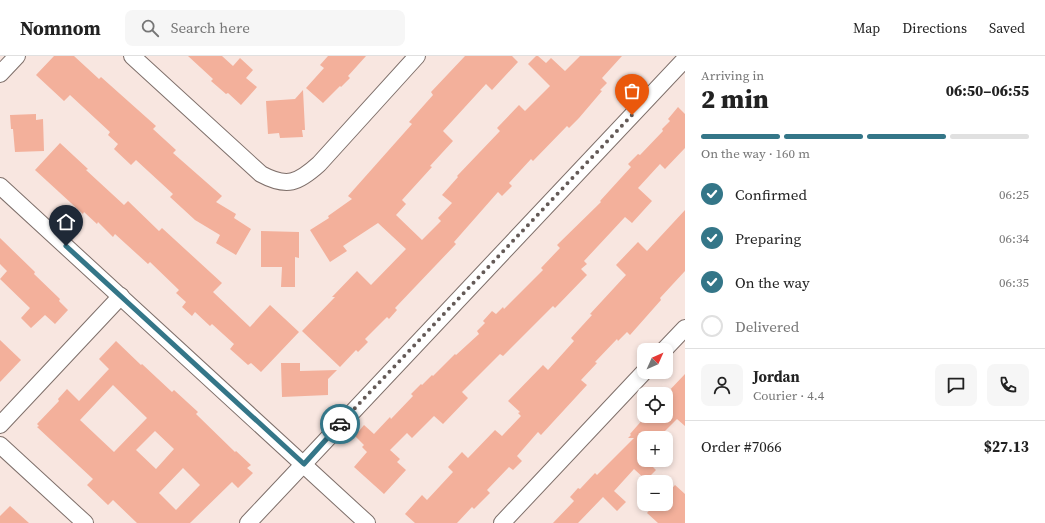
<!DOCTYPE html>
<meta charset="utf-8">
<style>
:root{--surface:#fff;--page:#f6f6f6;--text:#222;--muted:#767676;--line:#e0e0e0;--accent:#347688}
body{margin:0;font-family:"Source Serif 4",serif;background:var(--page);color:var(--text);height:100vh;display:flex;flex-direction:column;font-size:15px;white-space:nowrap}
*{box-sizing:border-box;margin:0}
p{font-size:13px;color:var(--muted)}
.icon{flex:none;width:22px;height:22px;fill:none;stroke:currentColor;stroke-width:2;stroke-linecap:round;stroke-linejoin:round}
.map{position:relative;flex:1;overflow:hidden}
.sheet{display:flex;flex-direction:column;background:var(--surface);width:360px}
.sheet>*{flex:none}
.needle{width:26px;rotate:45deg}
.buttons{position:absolute;left:637px;top:287px;display:grid;gap:8px}
.buttons a{display:grid;place-items:center;width:36px;height:36px;border-radius:8px;background:var(--surface);box-shadow:0 2px 6px #0003;font-size:20px}
.pin{position:absolute;display:grid;place-items:center;width:34px;height:34px;color:#fff;margin:-41px -17px;border-radius:50% 50% 50% 0;rotate:-45deg;box-shadow:0 0 4px #0007}
.pin .icon{rotate:45deg}
.courier{position:absolute;display:grid;place-items:center;width:40px;height:40px;margin:-20px;border:3px solid #347688;border-radius:50%;background:#fff;color:#222;box-shadow:0 1px 5px #0007}
.headline em{font-style:normal;font-weight:800}
.headline div{display:flex;flex-direction:column-reverse}
.headline{display:flex;align-items:center;justify-content:space-between;height:68px;padding:0 16px}
h1{font-size:26px;font-weight:800;line-height:30px}
.bar{display:grid;grid-template-columns:repeat(4,1fr);gap:6px 4px;align-content:center;height:48px;padding:0 16px}
.bar i{height:5px;border-radius:3px;background:var(--line)}
.bar .current{background:var(--accent)}
.bar p{grid-column:span 4}
.line{display:flex;align-items:center;gap:10px;padding:0 16px;border-top:1px solid var(--line)}
.line div{flex:1}
.round{display:grid;place-items:center;flex:none;width:42px;height:42px;border-radius:8px;background:var(--page)}
ol{padding:0 16px;list-style:none}
li{display:flex;align-items:center;gap:12px;height:44px}
li p{margin-inline-start:auto}
li .icon{padding:4px;border-radius:50%;background:var(--accent);color:#fff;stroke-width:4}
li:last-child{color:var(--muted)}
li i{width:22px;height:22px;border:2px solid var(--line);border-radius:50%}
header{display:flex;align-items:center;gap:24px;box-sizing:border-box;height:56px;padding:0 20px;background:var(--surface);border-bottom:1px solid var(--line)}
header strong{font-size:19px}
nav{display:flex;gap:22px;margin-inline-start:auto;font-size:14px}
.search{width:280px;height:36px;background:var(--page);display:flex;align-items:center;gap:10px;box-sizing:border-box;padding:0 14px;border-radius:8px;color:var(--muted);font-size:15px}
main{display:flex;flex:1;min-height:0}
.map>svg:first-child{display:block}
.building{fill:#f3b09b;fill-rule:evenodd}
.lines{fill:none;stroke-linecap:round;stroke-linejoin:round}
.minor-casing{stroke:#7e6f6a;stroke-width:18}
.minor{stroke:#fff;stroke-width:16}
.done{stroke:#645a57;stroke-width:4;stroke-dasharray:0 7.2}
.route{stroke:#347688;stroke-width:5}
</style>
<header>
<strong>Nomnom</strong>
<div class="search"><svg class="icon" aria-label="search" viewBox="0 0 24 24"><circle cx="10" cy="10" r="6"/><path d="M15 15l6 6"/></svg>Search here</div>
<nav><a>Map</a><a>Directions</a><a>Saved</a></nav>
</header>
<main>
<div class="map">
<svg width="685" height="467" viewBox="0 0 685 467">
<rect width="100%" height="100%" fill="#f8e6e0"/>
<g class="building">
<path d="M54 0H74L99 23 101 21 156 70 153 73 176 94 173 97 222 140 216 146 236 158 234 162 251 173 236 199 216 187 220 179 195 164 170 141 173 138 136 104 131 109 114 93 118 88 108 79 110 76 70 39 64 45 36 19Z"/>
<path d="M188 0H222L233 10 240 2 253 14 246 22 257 31 241 49 228 37 226 38 211 25 213 23Z"/>
<path d="M328 0H366L348 20 350 22 341 31 340 30 323 47 306 32 324 12 320 9Z"/>
<path d="M465 0H512L518 6 492 34 486 28 443 75 453 85 430 110 432 111 402 144 406 148 396 159 422 184 441 165 438 162 452 147 442 139 458 121 457 120 500 75 497 72 519 49 525 55 550 30 528 8 536 0H538L546 7 551 2 565 15 580 0H622L602 22 607 27 600 34 602 35 579 62 569 72 567 70 533 105 531 103 509 127 512 130 502 140 498 136 454 186 456 188 395 252 397 254 389 263 387 261 365 283 368 286 358 296 356 294 340 311 302 275 335 241H332L357 215 371 229 406 193 378 167 343 190 347 195 330 206 310 174 329 162 328 160 352 143 348 140 412 68 409 66 433 39 431 36Z"/>
<path d="M303 34 305 74H302L303 81 280 82 279 77 268 78 266 45 295 43Z"/>
<path d="M678 51 685 58V92L665 113 660 108 638 132 652 145 632 167 625 161 584 205 587 208 581 213 587 219 555 252 553 250 503 300 500 298 462 336 468 342 443 368 434 360 412 382 407 377 390 394 400 403 397 406 406 414 384 438 354 411 367 396 362 391 364 389 355 380 364 369 374 378 390 361 391 363 413 340 411 338 421 328 422 329 432 319 433 320 455 298 456 299 479 278 477 275 485 267 483 265 492 255 496 258 503 251 504 253 543 214 541 212 560 192 557 189 601 146 600 145 631 111 628 108 638 98 640 99 663 75 662 73 670 65 668 63Z"/>
<path d="M36 58V64L43 63 44 95 15 96 13 73H11L10 59Z"/>
<path d="M60 87 88 113 86 114 124 149 128 145 159 175 162 172 222 227 213 236 250 271 270 249 299 276 261 316 251 307 248 309 230 293 234 288 212 268 210 270 195 256 192 260 182 251 186 246 176 237 179 234 150 206 148 208 115 178 113 181 98 166 97 168 84 156 83 158 35 114Z"/>
<path d="M685 154V215L660 242 661 244 630 279 627 276 618 285 617 283 595 306 597 307 581 324 587 329 541 379 538 376 517 400 522 405 513 414 509 411 487 434 490 437 474 453 472 451 457 467H415L405 458 422 439 427 444 453 416 448 411 462 396 468 402 495 374 502 380 521 360 518 357 520 356 508 345 543 309 548 314 574 285 571 282 592 259 590 258 626 219 616 209 638 186 647 195Z"/>
<path d="M261 175 299 176V202L295 201V231H281L282 211H261Z"/>
<path d="M0 182 35 216 34 218 60 243 59 245 68 254 55 268 45 259 31 272 21 262 30 252 0 223 7 215 0 208Z"/>
<path d="M0 284 21 304 0 326Z"/>
<path d="M116 285 141 309 142 308 172 336 174 334 198 356 196 358 235 396 236 395 251 409 247 412 253 417 238 432 232 426 190 467H137L113 444 108 449 87 429 93 423 37 371 39 370 37 368 59 345 58 343 67 333 79 345 109 313 99 303ZM113 329 147 362 114 396 80 364ZM155 375 174 393 156 413 136 394ZM183 412 200 429 176 454 159 437Z"/>
<path d="M281 307H300V315L337 314 328 323V339L282 341Z"/>
<path d="M685 318V370L677 363 658 382H644V404H646L656 414 646 424 634 413 614 435 626 446 617 455 603 441 578 467H553L574 445 570 441 578 432 580 433 595 417 597 419 634 382H628L631 379 630 378 644 362V365L649 360H666V338Z"/>
<path d="M675 429 685 438V467H658L647 457 655 448H666V439Z"/>
<path d="M10 450 29 467H0V460Z"/>
</g>
<g class="lines">
<g class="minor-casing">
<g id="minor">
<path d="M132 0 261 118C287 132 298 127 319 108L417 0"/>
<path d="M0 18 17 0"/>
<path d="M0 130 367 467"/>
<path d="M664 294 685 272"/>
<path d="M0 369 121 240"/>
<path d="M0 389 85 467"/>
<path d="M248 467 685 3"/>
<path d="M502 467 644 316"/>
</g>
</g>
<use href="#minor" class="minor"/>
</g>
<g class="lines">
<path class="done" d="M340 368 632 59"/>
<path class="route" d="M66 190 304 408 340 368"/>
</g>
</svg>
<div class="buttons">
<a><svg class="needle" viewBox="-14 -14 28 28"><path d="M0-13l5 13h-10z" fill="#e53935"/><path d="M0 13l5-13h-10z" fill="#767676"/></svg></a>
<a><svg class="icon" aria-label="locate" viewBox="0 0 24 24"><circle cx="12" cy="12" r="6"/><path d="M12 2v4M12 18v4M2 12h4M18 12h4"/></svg></a>
<a>+</a>
<a>−</a>
</div>
<div class="pin" style="left:632px;top:59px;background:#ea580c"><svg class="icon" aria-label="bag" viewBox="0 0 24 24"><path d="M5 8h14l-1 12H6zM9 8a3 3 0 0 1 6 0"/></svg></div>
<div class="pin" style="left:66px;top:190px;background:#1f2937"><svg class="icon" aria-label="home" viewBox="0 0 24 24"><path d="M3 11l9-7 9 7M6 9v11h12V9"/></svg></div>
<div class="courier" style="left:340px;top:368px"><svg class="icon" aria-label="car" viewBox="0 0 24 24"><path d="M5 17H2v-5l4-1 3-4h7l3 4 3 1v5h-3M9 17h6M6 11h13"/><circle cx="7" cy="17" r="2"/><circle cx="17" cy="17" r="2"/></svg></div>
</div>
<section class="sheet">
<div class="headline"><div><h1>2 min</h1><p>Arriving in</p></div><em>06:50–06:55</em></div>
<div class="bar"><i class="current"></i><i class="current"></i><i class="current"></i><i></i><p>On the way · 160 m</p></div>
<ol>
<li><svg class="icon" aria-label="check" viewBox="0 0 24 24"><path d="M5 12l5 5 9-10"/></svg>Confirmed<p>06:25</p></li>
<li><svg class="icon" aria-label="check" viewBox="0 0 24 24"><path d="M5 12l5 5 9-10"/></svg>Preparing<p>06:34</p></li>
<li><svg class="icon" aria-label="check" viewBox="0 0 24 24"><path d="M5 12l5 5 9-10"/></svg>On the way<p>06:35</p></li>
<li><i></i>Delivered</li>
</ol>
<div class="line" style="height:72px"><a class="round"><svg class="icon" aria-label="person" viewBox="0 0 24 24"><circle cx="12" cy="8" r="4"/><path d="M4 21q1-7 8-7t8 7"/></svg></a><div><b>Jordan</b><p>Courier · 4.4</p></div><a class="round"><svg class="icon" aria-label="chat" viewBox="0 0 24 24"><path d="M4 5h16v11H9l-5 4z"/></svg></a><a class="round"><svg class="icon" aria-label="phone" viewBox="0 0 24 24"><path d="M5 4h4l2 5-3 2q2 4 5 5l2-3 5 2v4C11 20 4 13 5 4z"/></svg></a></div>
<div class="line" style="height:52px"><div>Order #7066</div><b>$27.13</b></div>
</section>
</main>
